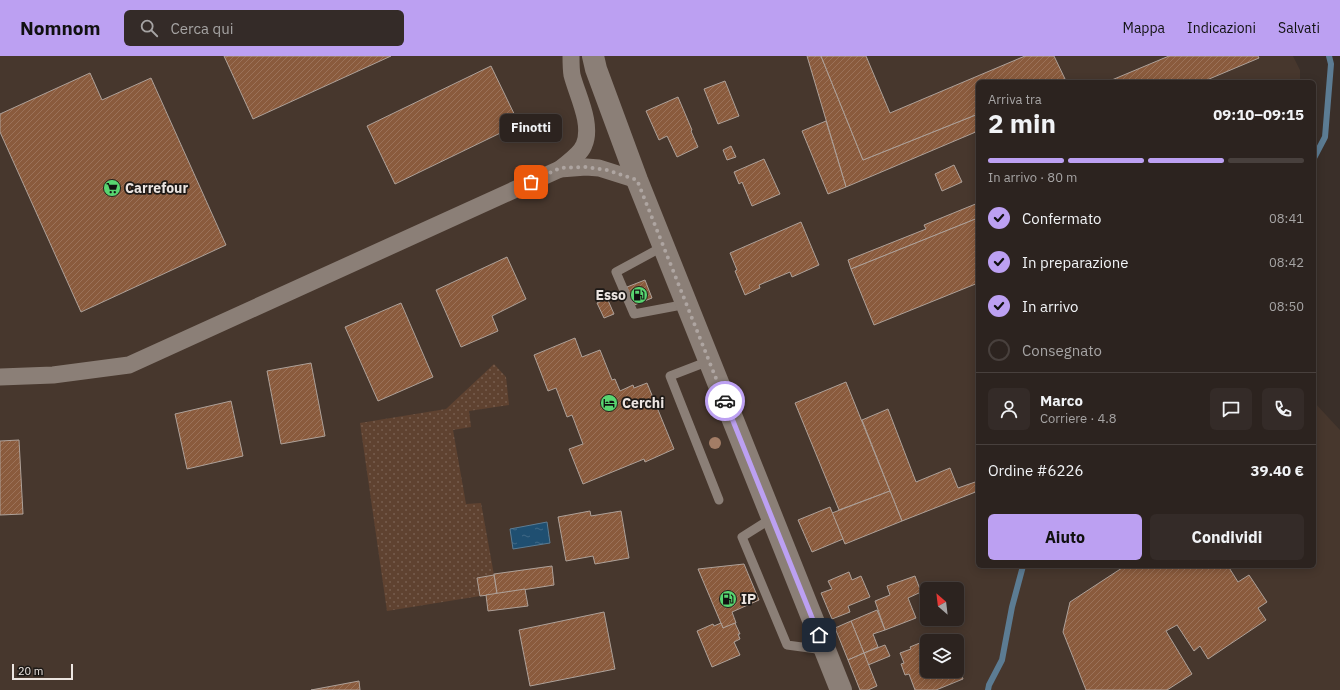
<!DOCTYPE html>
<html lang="it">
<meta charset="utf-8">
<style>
:root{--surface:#2c231f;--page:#342b28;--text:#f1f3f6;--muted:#a6a4a4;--line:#48403d;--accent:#bca0f2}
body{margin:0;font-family:"IBM Plex Sans",sans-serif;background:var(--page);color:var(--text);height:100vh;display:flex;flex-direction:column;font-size:15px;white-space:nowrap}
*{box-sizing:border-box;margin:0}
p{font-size:13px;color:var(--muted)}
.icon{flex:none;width:22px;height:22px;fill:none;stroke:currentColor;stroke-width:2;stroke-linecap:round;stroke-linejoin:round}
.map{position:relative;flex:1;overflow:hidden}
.panel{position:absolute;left:976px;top:24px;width:340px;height:488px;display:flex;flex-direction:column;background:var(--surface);border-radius:6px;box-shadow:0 2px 10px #0003,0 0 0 1px var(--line)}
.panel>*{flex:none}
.needle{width:26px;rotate:332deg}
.fabs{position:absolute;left:920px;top:526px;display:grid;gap:8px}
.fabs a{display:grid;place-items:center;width:44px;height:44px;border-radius:6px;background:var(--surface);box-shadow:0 2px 10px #0003,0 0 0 1px var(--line);font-size:20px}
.scale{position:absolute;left:12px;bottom:10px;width:61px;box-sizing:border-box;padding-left:4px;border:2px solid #ece5e1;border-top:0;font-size:11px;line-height:14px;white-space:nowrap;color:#ece5e1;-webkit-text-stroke:3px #1d1916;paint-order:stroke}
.pin{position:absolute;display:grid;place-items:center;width:34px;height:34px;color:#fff;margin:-17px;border-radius:8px;box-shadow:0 2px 6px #0006}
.courier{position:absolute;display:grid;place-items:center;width:40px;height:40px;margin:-20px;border:3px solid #bca0f2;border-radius:50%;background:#fff;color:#222;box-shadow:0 1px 5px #0007}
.bubble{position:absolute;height:28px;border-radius:6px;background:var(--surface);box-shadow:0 2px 10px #0003,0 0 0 1px var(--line);font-size:13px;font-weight:800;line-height:28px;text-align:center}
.head em{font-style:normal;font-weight:800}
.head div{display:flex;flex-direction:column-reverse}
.head{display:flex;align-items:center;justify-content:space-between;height:68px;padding:0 12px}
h1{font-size:26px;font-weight:800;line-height:30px}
.bar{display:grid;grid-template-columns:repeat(4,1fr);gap:6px 4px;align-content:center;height:48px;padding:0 12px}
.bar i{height:5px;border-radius:3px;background:var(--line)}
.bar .selected{background:var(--accent)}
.bar p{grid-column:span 4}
.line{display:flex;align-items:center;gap:10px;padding:0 12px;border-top:1px solid var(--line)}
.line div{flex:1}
.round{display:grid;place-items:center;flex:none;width:42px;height:42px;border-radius:6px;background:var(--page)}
ol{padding:0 12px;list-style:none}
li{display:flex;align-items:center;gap:12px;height:44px}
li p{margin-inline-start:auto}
li .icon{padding:4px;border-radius:50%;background:var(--accent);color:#111;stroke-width:4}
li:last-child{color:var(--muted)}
li i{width:22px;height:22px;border:2px solid var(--line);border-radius:50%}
.primary-button{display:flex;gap:8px;margin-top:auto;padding:8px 12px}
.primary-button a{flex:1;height:46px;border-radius:6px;background:var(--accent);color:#111;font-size:16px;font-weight:800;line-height:46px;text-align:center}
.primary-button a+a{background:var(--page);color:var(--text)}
header{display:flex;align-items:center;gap:24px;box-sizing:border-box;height:56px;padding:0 20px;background:var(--accent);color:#111}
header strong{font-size:19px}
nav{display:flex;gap:22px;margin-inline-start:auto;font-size:14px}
.search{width:280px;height:36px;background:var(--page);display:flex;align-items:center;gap:10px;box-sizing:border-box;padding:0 14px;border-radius:6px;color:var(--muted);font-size:15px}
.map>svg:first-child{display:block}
.built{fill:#47372d;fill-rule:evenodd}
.garden{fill:url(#garden-dots)}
.water{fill:url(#water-ripples);stroke:#5c7c93}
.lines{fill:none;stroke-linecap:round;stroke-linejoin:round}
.stream{stroke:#5c7c93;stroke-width:6}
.building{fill:url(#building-hatch);stroke:#aea199}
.lane{stroke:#8b7f77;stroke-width:9}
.street{stroke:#8b7f77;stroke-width:17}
.secondary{stroke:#8b7f77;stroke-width:22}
.tree{fill:#a37d66}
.done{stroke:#aea5a1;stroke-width:4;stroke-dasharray:0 7.2}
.route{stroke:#bca0f2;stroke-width:5}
.labels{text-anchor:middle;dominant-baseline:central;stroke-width:3.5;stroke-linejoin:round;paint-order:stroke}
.poi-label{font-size:14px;font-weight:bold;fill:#ece5e1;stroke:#1d1916;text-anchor:start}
</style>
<header>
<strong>Nomnom</strong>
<div class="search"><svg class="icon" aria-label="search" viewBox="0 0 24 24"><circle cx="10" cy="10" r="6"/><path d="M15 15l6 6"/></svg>Cerca qui</div>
<nav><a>Mappa</a><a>Indicazioni</a><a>Salvati</a></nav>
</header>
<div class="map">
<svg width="1340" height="634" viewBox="0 0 1340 634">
<defs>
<pattern id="garden-dots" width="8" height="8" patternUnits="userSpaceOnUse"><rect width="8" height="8" fill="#5f4230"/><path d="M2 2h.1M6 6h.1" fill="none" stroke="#765d4e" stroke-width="1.8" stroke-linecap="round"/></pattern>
<pattern id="water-ripples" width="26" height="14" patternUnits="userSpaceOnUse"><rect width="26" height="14" fill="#1f4f71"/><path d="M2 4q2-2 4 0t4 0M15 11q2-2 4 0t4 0" fill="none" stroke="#406885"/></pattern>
<pattern id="building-hatch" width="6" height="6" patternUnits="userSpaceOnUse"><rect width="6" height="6" fill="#8a5b3d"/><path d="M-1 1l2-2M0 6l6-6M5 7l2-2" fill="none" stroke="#9b7259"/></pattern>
</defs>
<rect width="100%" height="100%" fill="#3a2f29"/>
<path class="built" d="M0 0H1293L1300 14V26H978V510H1314V346L1340 374V634H0ZM927 533H957V563H927ZM927 585H957V615H927Z"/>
<path class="garden" d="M494 308 506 321 509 349 469 355 471 371 453 374 466 448 481 447 494 519 477 522 480 540 387 555 360 367 446 353Z"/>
<path class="water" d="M547 466 550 487 513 493 510 473Z"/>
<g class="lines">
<g class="stream">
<path d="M1314 102 1325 81 1331 8 1329 0"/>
<path d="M988 634 989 629 1002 604 1012 551 1023 510"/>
</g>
</g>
<g class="building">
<path d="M224 0H391L253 63Z"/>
<path d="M807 0H821L863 104 978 58V75L846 131Z"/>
<path d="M821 0H866L890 57 1025 0H1054L1065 23 1058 26H978V58L863 104Z"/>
<path d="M1169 0H1258L1259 2 1202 26H1107Z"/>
<path d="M491 10 519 68 395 128 367 70Z"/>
<path d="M90 17 102 44 151 22 226 189 81 256 0 76V58Z"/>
<path d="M725 25 739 60 718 68 704 33Z"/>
<path d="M678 41 692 74 691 75 698 91 677 101 667 80 659 84 646 55Z"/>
<path d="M826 65 846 131 828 138 802 75Z"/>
<path d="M731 90 736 101 727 104 723 94Z"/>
<path d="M764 103 780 138 752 150 742 126 739 128 734 116Z"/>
<path d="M954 109 962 126 942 135 935 118Z"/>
<path d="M978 147V162L851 213 848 204 926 173 924 169Z"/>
<path d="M978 162V227L874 269 851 213Z"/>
<path d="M801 166 819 209 792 221 790 216 759 229 760 232 745 239 735 215 737 214 730 197Z"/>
<path d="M507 201 526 243 492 260 498 275 461 291 436 234Z"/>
<path d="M645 224 652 242 634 249 627 231Z"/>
<path d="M607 242 614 258 604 262 597 247Z"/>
<path d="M401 247 433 321 378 345 345 271Z"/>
<path d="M575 282 582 301 600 294 612 324 615 323 620 335 633 329 634 332 647 327 674 393 645 406 644 403 583 428 569 393 583 388 572 359 567 361 556 332 548 335 534 299Z"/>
<path d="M311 307 325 380 281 388 267 315Z"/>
<path d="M846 326 890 435 839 454 795 347Z"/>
<path d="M231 345 243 400 187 413 175 358Z"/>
<path d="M888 353 916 426 950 412 958 432 978 425V435L902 465 862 364Z"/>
<path d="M19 384 23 458 0 459V385Z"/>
<path d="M890 435 902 465 845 488 832 457Z"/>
<path d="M830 451 843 483 812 496 798 464Z"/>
<path d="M590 455 591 460 621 455 629 502 595 508 593 500 566 505 558 461Z"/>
<path d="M744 508 759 544 732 556 736 567 723 572 698 513Z"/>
<path d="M552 510 554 529 497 538 494 518Z"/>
<path d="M1125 510H1228L1238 526 1249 519 1267 546 1258 552 1266 564 1208 603 1200 590 1194 595 1177 569 1166 575 1192 618 1167 634H1086L1063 576 1070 546Z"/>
<path d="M849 516 852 524 861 520 870 541 848 550 850 556 832 563 821 537 832 533 828 525Z"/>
<path d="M494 519 497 538 480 540 477 522Z"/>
<path d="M915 520 921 536 908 542 916 562 885 574 875 545 890 539 887 530Z"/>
<path d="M525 533 528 550 488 555 486 539Z"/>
<path d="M877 554 885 574 873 578 878 591 864 597 851 565Z"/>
<path d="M604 556 615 613 530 630 519 574Z"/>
<path d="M851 565 864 597 848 604 835 572Z"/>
<path d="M721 567 723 572 735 567 740 578H738L740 583 734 586 740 599 712 611 697 575 713 568 714 570Z"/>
<path d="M927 584V615H957V607L963 623 936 634H915L909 618 905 619 901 608 904 607 900 597 911 593 910 591Z"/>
<path d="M885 589 890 600 868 609 864 597Z"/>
<path d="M864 597 877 630 868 634H860L848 604Z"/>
<path d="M359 625 360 634H311Z"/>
</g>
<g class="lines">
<g class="lane">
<path d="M664 190 616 216 634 258 687 248"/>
<path d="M709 305 670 320 719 444"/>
<path d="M772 462 742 481 787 589 824 594"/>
</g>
<g class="street">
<path d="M560 113 586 111 599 112 637 124"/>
<path d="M0 321 53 319 129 309 560 113C568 106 580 99 584 89 593 68 577 39 572 19 571 13 571 6 571 0"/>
</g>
<path class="secondary" d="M593 0 596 13 637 124 841 634"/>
</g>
<circle class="tree" cx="715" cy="387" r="6"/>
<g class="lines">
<path class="done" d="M531 126 560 112 586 111 607 114 637 124 725 345"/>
<path class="route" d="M725 345 819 579"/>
</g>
<defs>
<g id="supermarket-disc" transform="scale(0.9)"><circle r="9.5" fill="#58d570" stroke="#1d1916"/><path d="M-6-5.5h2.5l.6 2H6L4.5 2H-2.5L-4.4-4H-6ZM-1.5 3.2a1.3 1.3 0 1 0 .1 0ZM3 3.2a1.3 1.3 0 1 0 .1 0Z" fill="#111"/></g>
<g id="fuel-disc" transform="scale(0.9)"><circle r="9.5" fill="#58d570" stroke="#1d1916"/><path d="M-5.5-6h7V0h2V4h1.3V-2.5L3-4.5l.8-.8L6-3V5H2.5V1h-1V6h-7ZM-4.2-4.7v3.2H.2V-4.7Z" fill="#111"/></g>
<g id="hotel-disc" transform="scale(0.9)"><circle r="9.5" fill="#58d570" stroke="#1d1916"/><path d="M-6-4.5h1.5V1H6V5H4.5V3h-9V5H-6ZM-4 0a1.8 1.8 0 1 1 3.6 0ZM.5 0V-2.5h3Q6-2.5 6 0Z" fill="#111"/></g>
</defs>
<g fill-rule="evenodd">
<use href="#supermarket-disc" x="112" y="132"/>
<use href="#fuel-disc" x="639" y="239"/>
<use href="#hotel-disc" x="609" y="347"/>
<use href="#fuel-disc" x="728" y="543"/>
</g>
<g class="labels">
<g class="poi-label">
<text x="125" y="132">Carrefour</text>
<text x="626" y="239" text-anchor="end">Esso</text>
<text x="622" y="347">Cerchi</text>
<text x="741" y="543">IP</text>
</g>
</g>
</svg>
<div class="fabs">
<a><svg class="needle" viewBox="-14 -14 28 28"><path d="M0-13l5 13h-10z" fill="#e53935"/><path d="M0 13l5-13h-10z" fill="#a6a4a4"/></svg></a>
<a><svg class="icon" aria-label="layers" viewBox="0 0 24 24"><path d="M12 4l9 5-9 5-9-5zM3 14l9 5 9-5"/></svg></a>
</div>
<div class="scale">20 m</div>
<div class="pin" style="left:531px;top:126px;background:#ea580c"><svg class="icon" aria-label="bag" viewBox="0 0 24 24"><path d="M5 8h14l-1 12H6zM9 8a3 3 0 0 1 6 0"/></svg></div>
<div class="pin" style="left:819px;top:579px;background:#1f2937"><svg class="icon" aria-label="home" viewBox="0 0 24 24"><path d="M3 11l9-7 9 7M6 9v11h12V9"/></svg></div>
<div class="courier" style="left:725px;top:345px"><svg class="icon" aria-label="car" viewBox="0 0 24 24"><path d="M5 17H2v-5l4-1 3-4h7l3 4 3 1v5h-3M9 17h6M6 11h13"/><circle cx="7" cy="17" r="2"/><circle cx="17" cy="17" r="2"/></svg></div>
<div class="bubble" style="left:500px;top:58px;width:62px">Finotti</div>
<section class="panel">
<div class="head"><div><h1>2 min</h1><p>Arriva tra</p></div><em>09:10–09:15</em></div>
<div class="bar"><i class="selected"></i><i class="selected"></i><i class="selected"></i><i></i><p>In arrivo · 80 m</p></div>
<ol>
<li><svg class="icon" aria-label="check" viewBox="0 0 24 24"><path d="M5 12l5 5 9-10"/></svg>Confermato<p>08:41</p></li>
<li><svg class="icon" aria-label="check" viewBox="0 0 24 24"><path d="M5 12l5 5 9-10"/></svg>In preparazione<p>08:42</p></li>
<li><svg class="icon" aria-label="check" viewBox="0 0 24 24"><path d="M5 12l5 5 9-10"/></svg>In arrivo<p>08:50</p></li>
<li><i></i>Consegnato</li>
</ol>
<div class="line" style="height:72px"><a class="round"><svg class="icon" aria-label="person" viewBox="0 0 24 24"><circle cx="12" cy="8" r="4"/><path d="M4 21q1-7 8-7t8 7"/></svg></a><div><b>Marco</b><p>Corriere · 4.8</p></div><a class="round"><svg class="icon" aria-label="chat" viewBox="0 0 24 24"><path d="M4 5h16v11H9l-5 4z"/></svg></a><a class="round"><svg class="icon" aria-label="phone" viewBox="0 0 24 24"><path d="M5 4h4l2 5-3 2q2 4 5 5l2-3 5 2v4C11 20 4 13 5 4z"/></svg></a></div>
<div class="line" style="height:52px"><div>Ordine #6226</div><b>39.40 €</b></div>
<div class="primary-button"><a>Aiuto</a><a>Condividi</a></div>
</section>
</div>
